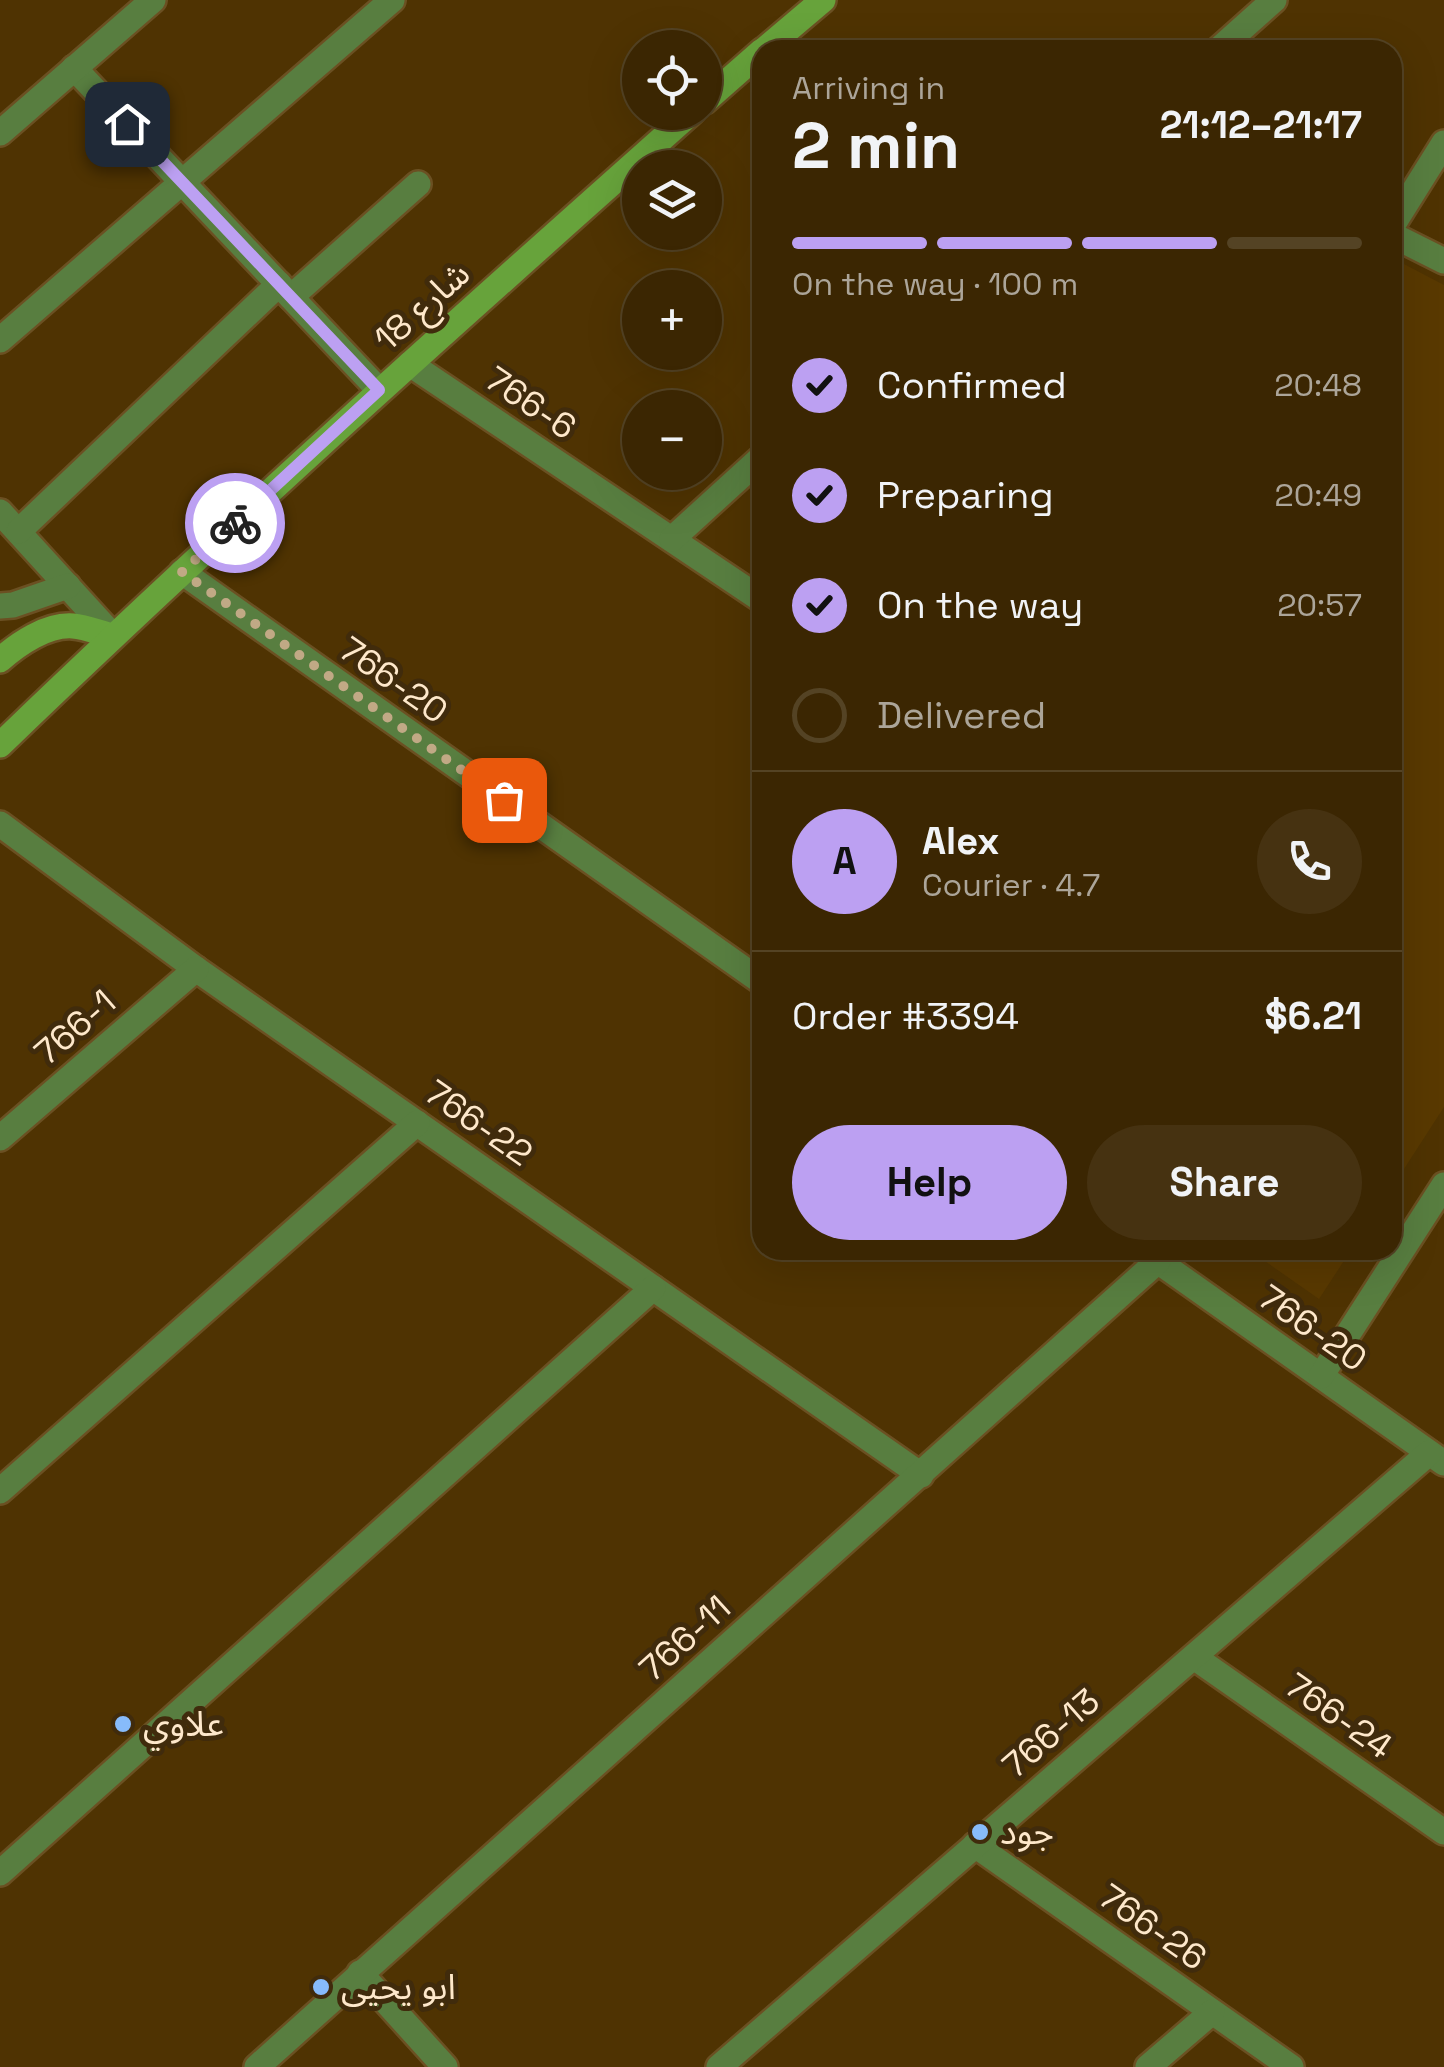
<!DOCTYPE html>
<meta charset="utf-8">
<style>
:root{--surface:#3b2602;--page:#463211;--text:#f1f3f6;--muted:#aca599;--line:#544324;--accent:#bca0f2}
body{margin:0;font-family:"Space Grotesk","Noto Sans Arabic",sans-serif;background:var(--page);color:var(--text);height:100vh;display:flex;flex-direction:column;font-size:38px;white-space:nowrap}
*{box-sizing:border-box;margin:0}
p{font-size:32px;color:var(--muted)}
.icon{flex:none;width:55px;height:55px;fill:none;stroke:currentColor;stroke-width:2;stroke-linecap:round;stroke-linejoin:round}
.map{position:relative;flex:1;overflow:hidden}
.side{position:absolute;left:752px;top:40px;width:650px;height:1220px;display:flex;flex-direction:column;background:var(--surface);border-radius:30px;box-shadow:0 10px 40px #0002,0 0 0 2px var(--line)}
.side>*{flex:none}
.tools{position:absolute;left:622px;top:30px;display:grid;gap:20px}
.tools a{display:grid;place-items:center;width:100px;height:100px;border-radius:50%;background:var(--surface);box-shadow:0 10px 40px #0002,0 0 0 2px var(--line);font-size:50px}
.pin{position:absolute;display:grid;place-items:center;width:85px;height:85px;color:#fff;margin:-42px;border-radius:20px;box-shadow:0 5px 15px #0006}
.courier{position:absolute;display:grid;place-items:center;width:100px;height:100px;margin:-50px;border:8px solid #bca0f2;border-radius:50%;background:#fff;color:#222;box-shadow:0 2px 12px #0007}
.head em{font-style:normal;font-weight:700}
.head div{display:flex;flex-direction:column-reverse}
.head{display:flex;align-items:center;justify-content:space-between;height:170px;padding:0 40px}
h1{font-size:65px;font-weight:700;line-height:75px}
.bar{display:grid;grid-template-columns:repeat(4,1fr);gap:15px 10px;align-content:center;height:120px;padding:0 40px}
.bar i{height:12px;border-radius:8px;background:var(--line)}
.bar .selected{background:var(--accent)}
.bar p{grid-column:span 4}
.line{display:flex;align-items:center;gap:25px;padding:0 40px;border-top:2px solid var(--line)}
.line div{flex:1}
.round{display:grid;place-items:center;flex:none;width:105px;height:105px;border-radius:52px;background:var(--page)}
ol{padding:0 40px;list-style:none}
li{display:flex;align-items:center;gap:30px;height:110px}
li p{margin-inline-start:auto}
li .icon{padding:10px;border-radius:50%;background:var(--accent);color:#111;stroke-width:4}
li:last-child{color:var(--muted)}
li i{width:55px;height:55px;border:5px solid var(--line);border-radius:50%}
.action{display:flex;gap:20px;margin-top:auto;padding:20px 40px}
.action a{flex:1;height:115px;border-radius:60px;background:var(--accent);color:#111;font-size:40px;font-weight:700;line-height:115px;text-align:center}
.action a+a{background:var(--page);color:var(--text)}
.map>svg:first-child{display:block}
.built{fill:#593900}
.lines{fill:none;stroke-linecap:round;stroke-linejoin:round}
.street-casing{stroke:#6b5022;stroke-width:30}
.secondary-casing{stroke:#6b5022;stroke-width:30}
.street{stroke:#587e40;stroke-width:25}
.secondary{stroke:#67a33b;stroke-width:25}
.done{stroke:#c1a985;stroke-width:10;stroke-dasharray:0 18}
.route{stroke:#bca0f2;stroke-width:12}
.poi-dot{fill:#87bbfb;stroke:#402b0c;stroke-width:4}
.labels{text-anchor:middle;dominant-baseline:central;stroke-width:10;stroke-linejoin:round;paint-order:stroke}
.street-label{font-size:35px;fill:#fee8cb;stroke:#402b0c}
.poi-label{font-size:35px;fill:#fee8cb;stroke:#402b0c;text-anchor:start}
</style>
<div class="map">
<svg width="1444" height="2067" viewBox="0 0 1444 2067">
<rect width="100%" height="100%" fill="#4f3302"/>
<g class="built">
<path d="M1400 262 1444 285V1107L1393 1186 1392 274Z"/>
<path d="M1249 1250H1351L1319 1299Z"/>
</g>
<g class="lines">
<g class="street-casing">
<g id="street">
<path d="M1218 50 1274 0"/>
<path d="M74 68 379 390"/>
<path d="M0 133 153 0"/>
<path d="M1392 226 1444 143"/>
<path d="M1392 235 1444 261"/>
<path d="M291 297 418 184"/>
<path d="M0 340 392 0"/>
<path d="M410 364 762 600"/>
<path d="M0 512 113 636"/>
<path d="M19 531 279 284"/>
<path d="M672 539 762 457"/>
<path d="M182 572 762 982"/>
<path d="M0 606 13 605 68 586"/>
<path d="M0 824 196 969 921 1475"/>
<path d="M0 1138 196 969"/>
<path d="M1142 1250 1444 1463"/>
<path d="M1321 1376 1444 1185"/>
<path d="M0 1491 417 1123"/>
<path d="M1194 1657 1444 1832"/>
<path d="M975 1845 1291 2067"/>
<path d="M0 1873 653 1288"/>
<path d="M360 1973 445 2067"/>
<path d="M257 2067 1158 1261"/>
<path d="M719 2067 1429 1453"/>
<path d="M1148 2067 1212 2012"/>
</g>
</g>
<g class="secondary-casing">
<g id="secondary">
<path d="M764 50 823 0"/>
<path d="M705 101 762 51"/>
<path d="M0 660C18 644 47 624 73 626 86 627 100 633 113 636"/>
<path d="M0 745C225 528 458 320 692 112"/>
</g>
</g>
<use href="#street" class="street"/>
<use href="#secondary" class="secondary"/>
</g>
<g class="lines">
<path class="done" d="M235 523 182 572 504 800"/>
<path class="route" d="M127 124 379 390 235 523"/>
</g>
<g class="poi-dot">
<circle cx="123" cy="1724" r="10"/>
<circle cx="980" cy="1832" r="10"/>
<circle cx="321" cy="1987" r="10"/>
</g>
<g class="labels">
<g class="street-label">
<text transform="translate(422 306) rotate(-42)">شارع 18</text>
<text transform="translate(531 403) rotate(34)">766-6</text>
<text transform="translate(394 680) rotate(35)">766-20</text>
<text transform="translate(75 1027) rotate(-41)">766-1</text>
<text transform="translate(479 1123) rotate(35)">766-22</text>
<text transform="translate(1313 1328) rotate(35)">766-20</text>
<text transform="translate(685 1638) rotate(-42)">766-11</text>
<text transform="translate(1339 1716) rotate(35)">766-24</text>
<text transform="translate(1051 1733) rotate(-41)">766-13</text>
<text transform="translate(1153 1927) rotate(35)">766-26</text>
</g>
<g class="poi-label">
<text x="143" y="1724">علاوي</text>
<text x="1000" y="1832">جود</text>
<text x="341" y="1987">ابو يحيى</text>
</g>
</g>
</svg>
<div class="tools">
<a><svg class="icon" aria-label="locate" viewBox="0 0 24 24"><circle cx="12" cy="12" r="6"/><path d="M12 2v4M12 18v4M2 12h4M18 12h4"/></svg></a>
<a><svg class="icon" aria-label="layers" viewBox="0 0 24 24"><path d="M12 4l9 5-9 5-9-5zM3 14l9 5 9-5"/></svg></a>
<a>+</a>
<a>−</a>
</div>
<div class="pin" style="left:504px;top:800px;background:#ea580c"><svg class="icon" aria-label="bag" viewBox="0 0 24 24"><path d="M5 8h14l-1 12H6zM9 8a3 3 0 0 1 6 0"/></svg></div>
<div class="pin" style="left:127px;top:124px;background:#1f2937"><svg class="icon" aria-label="home" viewBox="0 0 24 24"><path d="M3 11l9-7 9 7M6 9v11h12V9"/></svg></div>
<div class="courier" style="left:235px;top:523px"><svg class="icon" aria-label="bike" viewBox="0 0 24 24"><circle cx="6" cy="16" r="4"/><circle cx="18" cy="16" r="4"/><path d="M6 16l4-8h5l3 8M10 8l3 8H6M13 5h3"/></svg></div>
<section class="side">
<div class="head"><div><h1>2 min</h1><p>Arriving in</p></div><em>21:12–21:17</em></div>
<div class="bar"><i class="selected"></i><i class="selected"></i><i class="selected"></i><i></i><p>On the way · 100 m</p></div>
<ol>
<li><svg class="icon" aria-label="check" viewBox="0 0 24 24"><path d="M5 12l5 5 9-10"/></svg>Confirmed<p>20:48</p></li>
<li><svg class="icon" aria-label="check" viewBox="0 0 24 24"><path d="M5 12l5 5 9-10"/></svg>Preparing<p>20:49</p></li>
<li><svg class="icon" aria-label="check" viewBox="0 0 24 24"><path d="M5 12l5 5 9-10"/></svg>On the way<p>20:57</p></li>
<li><i></i>Delivered</li>
</ol>
<div class="line" style="height:180px"><b class="round" style="background:var(--accent);color:#111">A</b><div><b>Alex</b><p>Courier · 4.7</p></div><a class="round"><svg class="icon" aria-label="phone" viewBox="0 0 24 24"><path d="M5 4h4l2 5-3 2q2 4 5 5l2-3 5 2v4C11 20 4 13 5 4z"/></svg></a></div>
<div class="line" style="height:130px"><div>Order #3394</div><b>$6.21</b></div>
<div class="action"><a>Help</a><a>Share</a></div>
</section>
</div>
